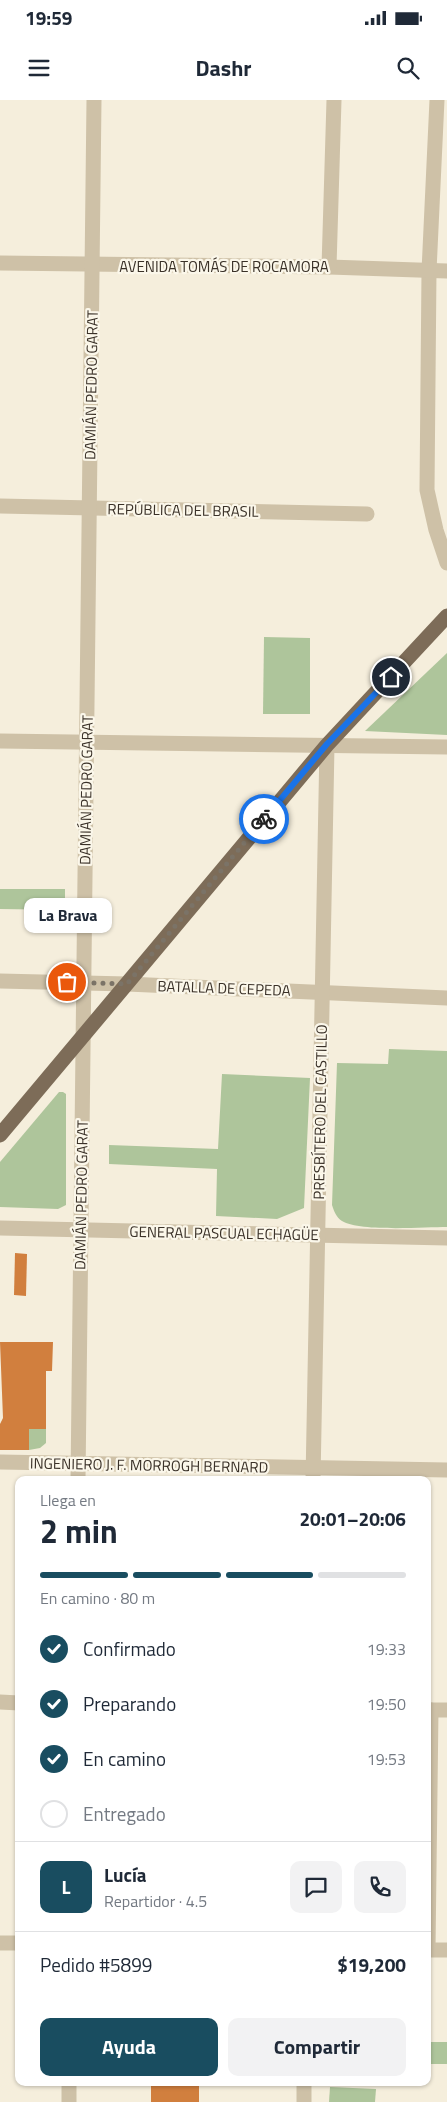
<!DOCTYPE html>
<html lang="es">
<meta charset="utf-8">
<style>
:root{--surface:#fff;--page:#f2f2f3;--text:#1f2937;--muted:#747a83;--line:#e0e1e3;--accent:#194d60}
body{margin:0;font-family:"Titillium Web",sans-serif;background:var(--page);color:var(--text);height:100vh;display:flex;flex-direction:column;font-size:19px;white-space:nowrap}
*{box-sizing:border-box;margin:0}
p{font-size:16px;color:var(--muted)}
.icon{flex:none;width:28px;height:28px;fill:none;stroke:currentColor;stroke-width:2;stroke-linecap:round;stroke-linejoin:round}
.map{position:relative;flex:1;overflow:hidden}
.sheet{position:absolute;left:15px;top:1376px;width:416px;height:610px;display:flex;flex-direction:column;background:var(--surface);border-radius:10px;box-shadow:0 1px 4px #0004}
.sheet>*{flex:none}
.pin{position:absolute;display:grid;place-items:center;width:42px;height:42px;color:#fff;margin:-21px;border:2px solid #fff;border-radius:50%;box-shadow:0 1px 5px #0007}
.courier{position:absolute;display:grid;place-items:center;width:50px;height:50px;margin:-25px;border:4px solid #1a73e8;border-radius:50%;background:#fff;color:#222;box-shadow:0 1px 6px #0007}
.bubble{position:absolute;height:35px;border-radius:10px;background:var(--surface);box-shadow:0 1px 4px #0004;font-size:16px;font-weight:700;line-height:35px;text-align:center}
.summary em{font-style:normal;font-weight:700}
.summary div{display:flex;flex-direction:column-reverse}
.summary{display:flex;align-items:center;justify-content:space-between;height:85px;padding:0 25px}
h1{font-size:32px;font-weight:700;line-height:38px}
.bar{display:grid;grid-template-columns:repeat(4,1fr);gap:8px 5px;align-content:center;height:60px;padding:0 25px}
.bar i{height:6px;border-radius:4px;background:var(--line)}
.bar .selected{background:var(--accent)}
.bar p{grid-column:span 4}
.line{display:flex;align-items:center;gap:12px;padding:0 25px;border-top:1px solid var(--line)}
.line div{flex:1}
.round{display:grid;place-items:center;flex:none;width:52px;height:52px;border-radius:10px;background:var(--page)}
ol{padding:0 25px;list-style:none}
li{display:flex;align-items:center;gap:15px;height:55px}
li p{margin-inline-start:auto}
li .icon{padding:5px;border-radius:50%;background:var(--accent);color:#fff;stroke-width:4}
li:last-child{color:var(--muted)}
li i{width:28px;height:28px;border:2px solid var(--line);border-radius:50%}
.primary-button{display:flex;gap:10px;margin-top:auto;padding:10px 25px}
.primary-button a{flex:1;height:58px;border-radius:10px;background:var(--accent);color:#fff;font-size:20px;font-weight:700;line-height:58px;text-align:center}
.primary-button a+a{background:var(--page);color:var(--text)}
.status{display:flex;justify-content:space-between;align-items:center;height:35px;padding:0 25px;background:var(--surface);direction:ltr}
.status svg{height:14px;fill:currentColor}
header{display:flex;justify-content:space-between;align-items:center;height:65px;padding:0 25px;background:var(--surface);font-size:22px;font-weight:700}
.map>svg:first-child{display:block}
.green{fill:#aec59b}
.building{fill:#d17f3e}
.lines{fill:none;stroke-linecap:round;stroke-linejoin:round}
.minor{stroke:#cec1a7;stroke-width:15}
.major{stroke:#7d6c58;stroke-width:15}
.done{stroke:#7b7367;stroke-width:5;stroke-dasharray:0 9}
.route{stroke:#1a73e8;stroke-width:6}
.labels{text-anchor:middle;dominant-baseline:central;stroke-width:4.5;stroke-linejoin:round;paint-order:stroke}
.street-label{font-size:15px;fill:#3a3128;stroke:#fbf7ea}
</style>
<div class="status"><b>19:59</b><svg viewBox="0 0 49 12"><path d="M0 12V9h3v3zM5 12V6h3v6zM10 12V3h3v9zM15 12V0h3v12zM26 1h20v11H26zM47 4h2v5h-2z"/></svg></div>
<header><svg class="icon" aria-label="menu" viewBox="0 0 24 24"><path d="M4 6h16M4 12h16M4 18h16"/></svg>Dashr<svg class="icon" aria-label="search" viewBox="0 0 24 24"><circle cx="10" cy="10" r="6"/><path d="M15 15l6 6"/></svg></header>
<div class="map">
<svg width="447" height="2002" viewBox="0 0 447 2002">
<rect width="100%" height="100%" fill="#f5eedc"/>
<g class="green">
<path d="M264 537 310 538V614H263Z"/>
<path d="M447 553V635L365 631Z"/>
<path d="M0 789H65V810L0 809Z"/>
<path d="M389 949 447 951V1127C424 1127 360 1132 342 1121 336 1117 334 1111 332 1105L337 963 388 964Z"/>
<path d="M222 974 310 978 304 1108 277 1119 216 1116 217 1069 109 1064V1045L218 1049Z"/>
<path d="M59 992H63L66 994V1105L58 1109 0 1107V1062Z"/>
<path d="M29 1329H46V1343L40 1348 29 1350Z"/>
<rect x="428" y="1942" width="19" height="22"/>
<path d="M330 1987 376 1989 375 2002H329Z"/>
</g>
<g class="building">
<path d="M15 1153 27 1154 26 1196 14 1195Z"/>
<path d="M0 1242H53L52 1271H46V1329H29V1350H0V1324L3 1318Z"/>
<rect x="151" y="1982" width="48" height="20"/>
</g>
<g class="lines">
<g class="minor">
<path d="M437 0 429 171 427 390 436 430 447 463"/>
<path d="M0 163 329 167 447 171"/>
<path d="M329 167 334 0"/>
<path d="M0 406 367 414"/>
<path d="M0 641 447 647"/>
<path d="M0 881 127 884 447 898"/>
<path d="M0 1128 447 1138"/>
<path d="M0 1362 447 1370"/>
<path d="M78 1380 94 0"/>
<path d="M313 1380 327 645"/>
<path d="M0 1602 19 1603"/>
<path d="M428 1610H447"/>
<path d="M0 1843H19"/>
<path d="M428 1850 431 1610"/>
<path d="M428 1850H447"/>
<path d="M69 2002V1982"/>
<path d="M304 2002V1982"/>
</g>
<path class="major" d="M0 1035 327 645 447 516"/>
</g>
<g class="lines">
<path class="done" d="M67 882 127 884 264 719"/>
<path class="route" d="M264 719 327 644 391 577"/>
</g>
<g class="labels">
<g class="street-label">
<text x="224" y="166">AVENIDA TOMÁS DE ROCAMORA</text>
<text transform="translate(91 285) rotate(-89)">DAMIÁN PEDRO GARAT</text>
<text transform="translate(183 410) rotate(1)">REPÚBLICA DEL BRASIL</text>
<text transform="translate(86 690) rotate(-89)">DAMIÁN PEDRO GARAT</text>
<text transform="translate(224 888) rotate(2)">BATALLA DE CEPEDA</text>
<text transform="translate(320 1012) rotate(-89)">PRESBÍTERO DEL CASTILLO</text>
<text transform="translate(81 1095) rotate(-89)">DAMIÁN PEDRO GARAT</text>
<text transform="translate(224 1133) rotate(1)">GENERAL PASCUAL ECHAGÜE</text>
<text transform="translate(149 1365) rotate(1)">INGENIERO J. F. MORROGH BERNARD</text>
</g>
</g>
</svg>
<div class="pin" style="left:67px;top:882px;background:#ea580c"><svg class="icon" aria-label="bag" viewBox="0 0 24 24"><path d="M5 8h14l-1 12H6zM9 8a3 3 0 0 1 6 0"/></svg></div>
<div class="pin" style="left:391px;top:577px;background:#1f2937"><svg class="icon" aria-label="home" viewBox="0 0 24 24"><path d="M3 11l9-7 9 7M6 9v11h12V9"/></svg></div>
<div class="courier" style="left:264px;top:719px"><svg class="icon" aria-label="bike" viewBox="0 0 24 24"><circle cx="6" cy="16" r="4"/><circle cx="18" cy="16" r="4"/><path d="M6 16l4-8h5l3 8M10 8l3 8H6M13 5h3"/></svg></div>
<div class="bubble" style="left:24px;top:798px;width:88px">La Brava</div>
<section class="sheet">
<div class="summary"><div><h1>2 min</h1><p>Llega en</p></div><em>20:01–20:06</em></div>
<div class="bar"><i class="selected"></i><i class="selected"></i><i class="selected"></i><i></i><p>En camino · 80 m</p></div>
<ol>
<li><svg class="icon" aria-label="check" viewBox="0 0 24 24"><path d="M5 12l5 5 9-10"/></svg>Confirmado<p>19:33</p></li>
<li><svg class="icon" aria-label="check" viewBox="0 0 24 24"><path d="M5 12l5 5 9-10"/></svg>Preparando<p>19:50</p></li>
<li><svg class="icon" aria-label="check" viewBox="0 0 24 24"><path d="M5 12l5 5 9-10"/></svg>En camino<p>19:53</p></li>
<li><i></i>Entregado</li>
</ol>
<div class="line" style="height:90px"><b class="round" style="background:var(--accent);color:#fff">L</b><div><b>Lucía</b><p>Repartidor · 4.5</p></div><a class="round"><svg class="icon" aria-label="chat" viewBox="0 0 24 24"><path d="M4 5h16v11H9l-5 4z"/></svg></a><a class="round"><svg class="icon" aria-label="phone" viewBox="0 0 24 24"><path d="M5 4h4l2 5-3 2q2 4 5 5l2-3 5 2v4C11 20 4 13 5 4z"/></svg></a></div>
<div class="line" style="height:65px"><div>Pedido #5899</div><b>$19,200</b></div>
<div class="primary-button"><a>Ayuda</a><a>Compartir</a></div>
</section>
</div>
